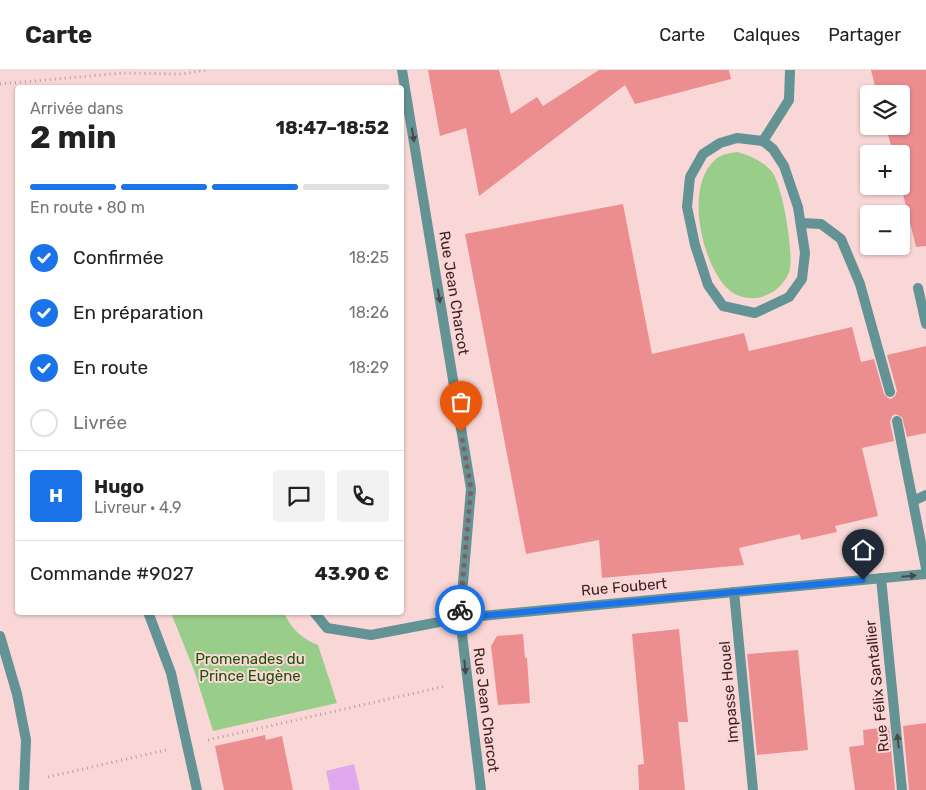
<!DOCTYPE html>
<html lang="fr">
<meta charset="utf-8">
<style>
:root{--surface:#fff;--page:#f2f2f2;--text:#222;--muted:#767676;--line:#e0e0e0;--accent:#1a73e8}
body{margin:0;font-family:Rubik,sans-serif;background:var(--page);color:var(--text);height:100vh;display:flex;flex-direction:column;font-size:19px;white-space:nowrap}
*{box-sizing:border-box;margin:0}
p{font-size:16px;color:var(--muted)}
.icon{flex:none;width:28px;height:28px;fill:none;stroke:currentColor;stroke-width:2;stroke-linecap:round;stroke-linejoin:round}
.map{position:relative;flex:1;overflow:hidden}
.drawer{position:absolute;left:15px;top:15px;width:389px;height:530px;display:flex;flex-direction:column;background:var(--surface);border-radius:5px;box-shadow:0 1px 4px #0004}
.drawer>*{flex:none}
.fabs{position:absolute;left:860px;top:15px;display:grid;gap:10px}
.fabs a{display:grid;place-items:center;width:50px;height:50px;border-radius:5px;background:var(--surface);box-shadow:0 1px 4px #0004;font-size:25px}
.pin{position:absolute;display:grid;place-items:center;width:42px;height:42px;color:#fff;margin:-51px -21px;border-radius:50% 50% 50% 0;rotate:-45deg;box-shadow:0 0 5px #0007}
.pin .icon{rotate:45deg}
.courier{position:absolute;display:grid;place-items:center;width:50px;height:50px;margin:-25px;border:4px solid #1a73e8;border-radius:50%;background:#fff;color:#222;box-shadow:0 1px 6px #0007}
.overview em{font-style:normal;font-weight:700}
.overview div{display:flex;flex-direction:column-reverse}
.overview{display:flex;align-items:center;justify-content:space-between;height:85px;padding:0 15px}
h1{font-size:32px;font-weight:700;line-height:38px}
.bar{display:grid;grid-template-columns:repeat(4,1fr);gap:8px 5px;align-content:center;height:60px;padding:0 15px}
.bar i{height:6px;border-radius:4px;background:var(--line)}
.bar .current{background:var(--accent)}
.bar p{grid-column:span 4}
.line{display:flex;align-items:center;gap:12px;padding:0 15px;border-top:1px solid var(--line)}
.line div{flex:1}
.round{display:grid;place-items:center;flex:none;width:52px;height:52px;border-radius:5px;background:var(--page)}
ol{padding:0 15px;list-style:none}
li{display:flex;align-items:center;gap:15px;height:55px}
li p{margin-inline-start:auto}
li .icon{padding:5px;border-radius:50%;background:var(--accent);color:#fff;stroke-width:4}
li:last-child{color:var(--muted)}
li i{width:28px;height:28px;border:2px solid var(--line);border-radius:50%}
header{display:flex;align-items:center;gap:30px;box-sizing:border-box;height:70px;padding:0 25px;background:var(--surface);border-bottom:1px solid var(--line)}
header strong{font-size:24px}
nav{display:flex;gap:28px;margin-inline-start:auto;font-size:18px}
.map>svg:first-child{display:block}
.green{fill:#99cd8a}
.water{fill:#dfa8ef}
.building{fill:#ec8e90}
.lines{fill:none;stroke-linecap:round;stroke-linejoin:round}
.path{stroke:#bc9a9a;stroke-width:3;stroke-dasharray:1 4;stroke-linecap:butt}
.service{stroke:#639394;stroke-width:10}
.minor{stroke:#639394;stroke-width:10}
.oneway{fill:#4b4849}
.done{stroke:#805f60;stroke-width:5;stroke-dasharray:0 9}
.route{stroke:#1a73e8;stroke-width:6}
.labels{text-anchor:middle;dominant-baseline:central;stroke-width:4;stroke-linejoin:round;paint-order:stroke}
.street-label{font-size:15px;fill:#3e1f20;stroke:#fad7d7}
.park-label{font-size:15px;fill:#1d5106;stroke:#fad7d7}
</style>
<header>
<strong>Carte</strong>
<nav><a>Carte</a><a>Calques</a><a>Partager</a></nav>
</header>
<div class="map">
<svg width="926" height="720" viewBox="0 0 926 720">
<rect width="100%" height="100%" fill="#fad7d7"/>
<g class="green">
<path d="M737 82C751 86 763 91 772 102 783 116 793 181 790 199 789 204 785 211 781 215 776 221 769 224 762 227 750 230 735 227 727 218 701 192 684 115 716 89 722 84 730 83 737 82Z"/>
<path d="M171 543H284C291 558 302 569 318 575L337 633 213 661 194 600Z"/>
</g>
<path class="water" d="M354 694 360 720H330L326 701Z"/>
<g class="building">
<path d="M428 0H499L511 44 537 27 543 36 599 0H729L731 9 635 34 625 15 479 126 466 58 440 66Z"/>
<path d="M871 0H926V176L916 177 901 116V84H893L886 56H901V24H877Z"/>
<path d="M623 134 652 284 744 263 749 281 852 257 861 292 874 289 884 324 888 328 891 329 895 326 897 321 887 285 926 276V363L907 367 902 347 895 344 892 346 890 352 894 371 862 378 878 446 835 456 837 462 801 470 800 464 739 478 744 495 602 508 599 470 526 484 465 164Z"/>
<path d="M679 559 688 652H678L685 720H639L638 695 644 694 632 564Z"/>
<path d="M523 564 525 588H527L530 633 498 635 491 576 497 566Z"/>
<path d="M798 580 808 680 757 685 747 584Z"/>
<path d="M926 653V720H909L903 656Z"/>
<path d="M889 657 895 720H855L849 677 864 675 863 660Z"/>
<path d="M265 665 266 670 282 666 293 720H224L215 676Z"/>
</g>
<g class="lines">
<g class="path">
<path d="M0 14 123 3 181 4 207 0"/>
<path d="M208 670 446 616"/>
<path d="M48 707 166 680"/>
</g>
<g class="service">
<path d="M737 68 763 71 773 79 784 96 798 137 805 183 802 209 789 227 755 243 723 236 708 215 695 175 687 137 690 107 703 84 720 73Z"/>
<path d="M763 71 789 30 790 0"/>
<path d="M801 153 821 154 841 169 860 214 890 322"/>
<path d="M918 218 926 254"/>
<path d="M897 351 926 498"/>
<path d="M913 431 926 425"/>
<path d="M734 522 753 720"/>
</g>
<g class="minor">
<path d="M402 0 471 419 460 548 481 720"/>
<path d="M881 508 902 720"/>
<path d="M148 542 171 603 197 720"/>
<path d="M314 542 327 558 371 565 460 548 926 504"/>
<path d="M0 566 17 624 26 670 24 720"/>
</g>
</g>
<defs><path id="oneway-solid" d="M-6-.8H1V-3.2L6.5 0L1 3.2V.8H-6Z" transform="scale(1.25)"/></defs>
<g class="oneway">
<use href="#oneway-solid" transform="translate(413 65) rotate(81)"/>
<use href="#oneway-solid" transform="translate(439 226) rotate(81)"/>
<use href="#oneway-solid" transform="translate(909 506) rotate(-5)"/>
<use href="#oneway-solid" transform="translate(465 597) rotate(84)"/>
<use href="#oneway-solid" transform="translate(898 671) rotate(-96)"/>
</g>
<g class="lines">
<path class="done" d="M460 540 471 419 461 362"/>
<path class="route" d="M460 540V548L863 510"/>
</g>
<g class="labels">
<g class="street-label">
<text transform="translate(454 223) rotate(81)">Rue Jean Charcot</text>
<text transform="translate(624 517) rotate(-5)">Rue Foubert</text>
<text transform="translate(877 616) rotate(-96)">Rue Félix Santallier</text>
<text transform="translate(729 622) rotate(-95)">Impasse Houel</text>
<text transform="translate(486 640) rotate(83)">Rue Jean Charcot</text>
</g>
<g class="park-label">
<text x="250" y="589">Promenades du<tspan x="250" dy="17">Prince Eugène</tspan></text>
</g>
</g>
</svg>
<div class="fabs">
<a><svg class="icon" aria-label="layers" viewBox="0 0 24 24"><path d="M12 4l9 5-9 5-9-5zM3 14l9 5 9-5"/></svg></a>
<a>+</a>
<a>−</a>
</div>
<div class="pin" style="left:461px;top:362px;background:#ea580c"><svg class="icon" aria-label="bag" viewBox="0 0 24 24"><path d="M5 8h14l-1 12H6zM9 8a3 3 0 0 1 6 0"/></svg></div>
<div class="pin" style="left:863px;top:510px;background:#1f2937"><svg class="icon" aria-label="home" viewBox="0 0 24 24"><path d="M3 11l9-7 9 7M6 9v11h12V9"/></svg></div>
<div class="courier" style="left:460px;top:540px"><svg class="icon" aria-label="bike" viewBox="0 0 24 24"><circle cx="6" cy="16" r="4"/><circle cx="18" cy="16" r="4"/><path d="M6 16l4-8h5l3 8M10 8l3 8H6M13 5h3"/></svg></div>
<section class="drawer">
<div class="overview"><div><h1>2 min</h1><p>Arrivée dans</p></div><em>18:47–18:52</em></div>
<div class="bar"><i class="current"></i><i class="current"></i><i class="current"></i><i></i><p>En route · 80 m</p></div>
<ol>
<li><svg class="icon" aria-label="check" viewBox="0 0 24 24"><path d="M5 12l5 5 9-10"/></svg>Confirmée<p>18:25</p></li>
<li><svg class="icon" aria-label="check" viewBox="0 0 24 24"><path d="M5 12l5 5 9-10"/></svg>En préparation<p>18:26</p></li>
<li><svg class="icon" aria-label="check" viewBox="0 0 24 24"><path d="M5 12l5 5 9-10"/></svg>En route<p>18:29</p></li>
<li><i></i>Livrée</li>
</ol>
<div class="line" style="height:90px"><b class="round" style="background:var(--accent);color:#fff">H</b><div><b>Hugo</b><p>Livreur · 4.9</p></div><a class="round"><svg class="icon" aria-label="chat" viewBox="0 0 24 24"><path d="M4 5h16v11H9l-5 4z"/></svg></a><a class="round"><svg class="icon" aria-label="phone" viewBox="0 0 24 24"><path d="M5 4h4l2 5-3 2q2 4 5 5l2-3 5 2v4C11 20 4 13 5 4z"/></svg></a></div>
<div class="line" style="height:65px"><div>Commande #9027</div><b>43.90 €</b></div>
</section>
</div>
